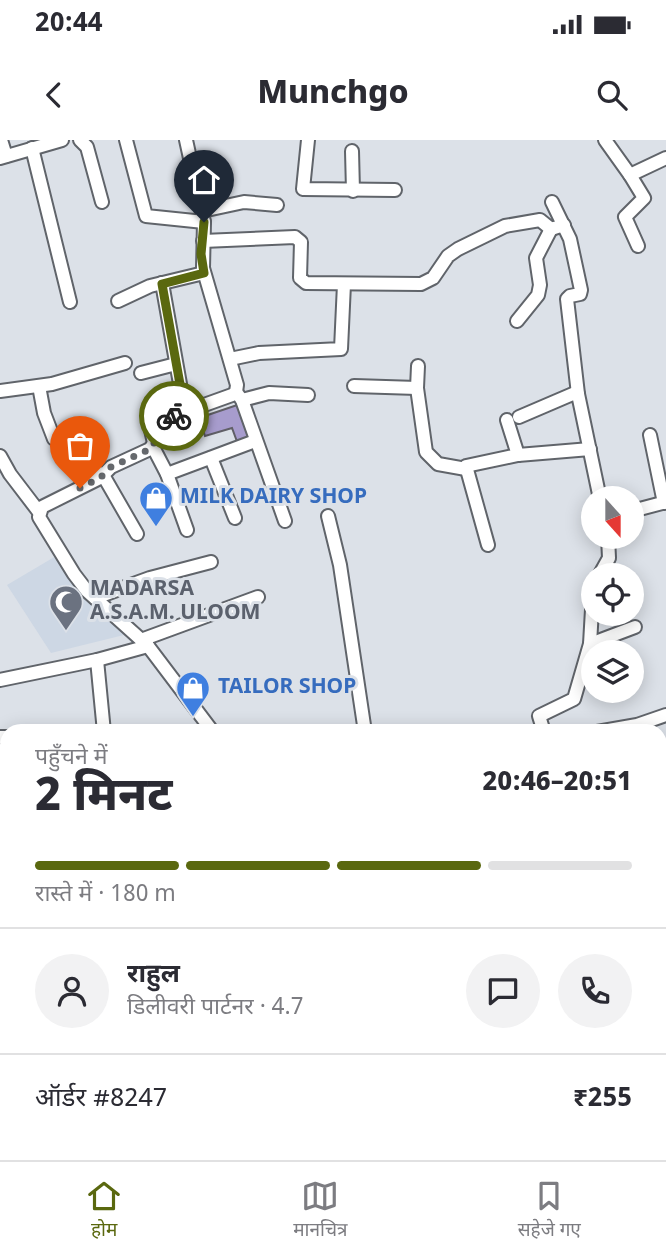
<!DOCTYPE html>
<html lang="hi">
<meta charset="utf-8">
<style>
:root{--surface:#fff;--page:#f2f2f3;--text:#2b2b33;--muted:#7c7c81;--line:#e1e1e2;--accent:#5a680f}
body{margin:0;font-family:Georgia,"Noto Sans Devanagari",serif;background:var(--page);color:var(--text);height:100vh;display:flex;flex-direction:column;font-size:26px;white-space:nowrap}
*{box-sizing:border-box;margin:0}
p{font-size:23px;color:var(--muted)}
.icon{flex:none;width:38px;height:38px;fill:none;stroke:currentColor;stroke-width:2;stroke-linecap:round;stroke-linejoin:round}
.map{position:relative;flex:1;overflow:hidden}
.sheet{position:absolute;left:0px;top:584px;width:667px;height:436px;display:flex;flex-direction:column;background:var(--surface);border-radius:21px 21px 0 0;box-shadow:0 4px 18px #0003}
.sheet>*{flex:none}
.needle{width:46px;rotate:159deg}
.fabs{position:absolute;left:581px;top:346px;display:grid;gap:14px}
.fabs a{display:grid;place-items:center;width:63px;height:63px;border-radius:50%;background:var(--surface);box-shadow:0 4px 18px #0003;font-size:35px}
.pin{position:absolute;display:grid;place-items:center;width:60px;height:60px;color:#fff;margin:-72px -30px;border-radius:50% 50% 50% 0;rotate:-45deg;box-shadow:0 0 7px #0007}
.pin .icon{rotate:45deg}
.courier{position:absolute;display:grid;place-items:center;width:70px;height:70px;margin:-35px;border:5px solid #5a680f;border-radius:50%;background:#fff;color:#222;box-shadow:0 2px 9px #0007}
.head em{font-style:normal;font-weight:800}
.head div{display:flex;flex-direction:column-reverse}
.head{display:flex;align-items:center;justify-content:space-between;height:119px;padding:0 35px}
h1{font-size:46px;font-weight:800;line-height:52px}
.bar{display:grid;grid-template-columns:repeat(4,1fr);gap:10px 7px;align-content:center;height:84px;padding:0 35px}
.bar i{height:9px;border-radius:5px;background:var(--line)}
.bar .active{background:var(--accent)}
.bar p{grid-column:span 4}
.line{display:flex;align-items:center;gap:18px;padding:0 35px;border-top:2px solid var(--line)}
.line div{flex:1}
.round{display:grid;place-items:center;flex:none;width:74px;height:74px;border-radius:37px;background:var(--page)}
.status{display:flex;justify-content:space-between;align-items:center;height:49px;padding:0 35px;background:var(--surface);direction:ltr}
.status svg{height:19px;fill:currentColor}
header{display:flex;justify-content:space-between;align-items:center;height:91px;padding:0 35px;background:var(--surface);font-size:32px;font-weight:800}
.dock{display:flex;justify-content:space-around;align-items:center;height:98px;border-top:2px solid var(--line);background:var(--surface);font-size:19px;color:var(--muted)}
.dock a{display:grid;justify-items:center;gap:4px}
.dock .active{color:var(--accent)}
.map>svg:first-child{display:block}
.built{fill:#cdd7e4}
.building{fill:#a79ccd;stroke:#605f66;stroke-width:2}
.lines{fill:none;stroke-linecap:round;stroke-linejoin:round}
.minor-casing{stroke:#60646a;stroke-width:16}
.minor{stroke:#fff;stroke-width:12}
.done{stroke:#66696d;stroke-width:7;stroke-dasharray:0 12.6}
.route{stroke:#5a680f;stroke-width:9}
.labels{text-anchor:middle;dominant-baseline:central;stroke-width:6;stroke-linejoin:round;paint-order:stroke}
.shop-label{font-size:21px;font-weight:bold;fill:#366cbe;stroke:#dce1e8;text-anchor:start}
.worship-label{font-size:21px;font-weight:bold;fill:#5b616d;stroke:#dce1e8;text-anchor:start}
</style>
<div class="status"><b>20:44</b><svg viewBox="0 0 49 12"><path d="M0 12V9h3v3zM5 12V6h3v6zM10 12V3h3v9zM15 12V0h3v12zM26 1h20v11H26zM47 4h2v5h-2z"/></svg></div>
<header><svg class="icon" aria-label="back" viewBox="0 0 24 24"><path d="M15 5l-7 7 7 7"/></svg>Munchgo<svg class="icon" aria-label="search" viewBox="0 0 24 24"><circle cx="10" cy="10" r="6"/><path d="M15 15l6 6"/></svg></header>
<div class="map">
<svg width="666" height="1020" viewBox="0 0 666 1020">
<rect width="100%" height="100%" fill="#dce1e8"/>
<path class="built" d="M56 416 99 468 124 495 51 513 7 445Z"/>
<path class="building" d="M243 263 255 301 239 307 232 288 205 296 199 278Z"/>
<g class="lines">
<g class="minor-casing">
<g id="minor">
<path d="M1 0 6 16"/>
<path d="M80 0 87 7 102 62"/>
<path d="M126 0 146 76 204 82"/>
<path d="M186 0 204 82 203 128 237 245 236 252 232 255 154 283 151 290 154 303 150 309 111 327 100 338 42 367 39 377 74 434 87 451 148 506 213 592"/>
<path d="M308 0 303 49 395 50"/>
<path d="M605 0 630 35 666 18"/>
<path d="M32 8 70 162"/>
<path d="M352 11 353 51"/>
<path d="M0 18 62 0"/>
<path d="M630 35 644 58 625 77 638 106"/>
<path d="M552 62 570 99 581 150 580 154 570 156 567 159 578 254"/>
<path d="M202 71 244 62 277 65"/>
<path d="M203 101 295 97 301 102 300 138 306 143 421 144 433 138 448 116 458 109 505 86 540 80 551 89 564 85"/>
<path d="M162 143 185 272"/>
<path d="M118 161 150 146 204 133"/>
<path d="M517 181 538 155 540 145 536 118 551 89"/>
<path d="M230 219 259 213 341 209 344 144"/>
<path d="M418 226 417 248 426 312 438 324 466 329"/>
<path d="M141 233 176 224"/>
<path d="M39 246 44 273 54 299 61 302 79 295 100 338"/>
<path d="M354 246 417 248"/>
<path d="M0 251 52 244 125 223"/>
<path d="M236 252 242 260 285 381"/>
<path d="M242 260 269 253 308 255"/>
<path d="M519 277 575 253 578 254 600 359"/>
<path d="M507 280 518 315"/>
<path d="M650 295 664 363"/>
<path d="M153 307 167 334 187 390"/>
<path d="M0 316 10 334 39 372"/>
<path d="M211 318 235 378"/>
<path d="M167 334 255 301"/>
<path d="M103 335 137 394"/>
<path d="M632 371 666 362"/>
<path d="M328 376 340 425 365 592"/>
<path d="M488 405 466 326 518 315 590 309"/>
<path d="M599 436 609 418 608 397"/>
<path d="M95 458 150 438 211 422"/>
<path d="M141 500 258 457"/>
<path d="M590 504 635 487"/>
<path d="M97 520 104 592"/>
<path d="M0 540 97 520 148 506"/>
<path d="M544 592 539 576 574 559 590 504 593 452"/>
<path d="M597 592 637 585 666 575"/>
<path d="M0 597H7"/>
<path d="M660 690 666 689"/>
<path d="M0 841H7"/>
<path d="M0 946H7"/>
<path d="M97 1013V1020"/>
<path d="M461 1013 462 1020"/>
<path d="M134 1020V1013"/>
<path d="M205 1020V1013"/>
<path d="M524 1020 526 1013"/>
<path d="M638 1020V1013"/>
</g>
</g>
<use href="#minor" class="minor"/>
</g>
<g class="lines">
<path class="done" d="M80 348 100 338 111 327 150 309 154 303 151 286 174 276"/>
<path class="route" d="M174 276 185 272 162 144 204 133 201 114 204 82"/>
</g>
<defs>
<g id="shop-pin" transform="scale(1.75)"><path d="M0 17L-7.5 6A9.5 9.5 0 1 1 7.5 6Z" fill="#3f7fe0" stroke="#dce1e8"/><path d="M-5-2.5h2.3a2.7 3.5 0 0 1 5.4 0H5L5.5 6h-11ZM-1.5-2.5h3a1.5 2.3 0 0 0-3 0Z" fill="#fff"/></g>
<g id="mosque-pin" transform="scale(1.75)"><path d="M0 17L-7.5 6A9.5 9.5 0 1 1 7.5 6Z" fill="#6b7280" stroke="#dce1e8"/><path d="M3.5-4.9A6 6 0 1 0 3.5 4.9A5 5 0 1 1 3.5-4.9Z" fill="#fff"/></g>
</defs>
<g fill-rule="evenodd">
<use href="#shop-pin" x="156" y="358"/>
<use href="#mosque-pin" x="66" y="462"/>
<use href="#shop-pin" x="193" y="548"/>
</g>
<g class="labels">
<g class="shop-label">
<text x="180" y="358">MILK DAIRY SHOP</text>
<text x="218" y="548">TAILOR SHOP</text>
</g>
<g class="worship-label">
<text x="90" y="450">MADARSA<tspan x="90" dy="24">A.S.A.M. ULOOM</tspan></text>
</g>
</g>
</svg>
<div class="fabs">
<a><svg class="needle" viewBox="-14 -14 28 28"><path d="M0-13l5 13h-10z" fill="#e53935"/><path d="M0 13l5-13h-10z" fill="#7c7c81"/></svg></a>
<a><svg class="icon" aria-label="locate" viewBox="0 0 24 24"><circle cx="12" cy="12" r="6"/><path d="M12 2v4M12 18v4M2 12h4M18 12h4"/></svg></a>
<a><svg class="icon" aria-label="layers" viewBox="0 0 24 24"><path d="M12 4l9 5-9 5-9-5zM3 14l9 5 9-5"/></svg></a>
</div>
<div class="pin" style="left:80px;top:348px;background:#ea580c"><svg class="icon" aria-label="bag" viewBox="0 0 24 24"><path d="M5 8h14l-1 12H6zM9 8a3 3 0 0 1 6 0"/></svg></div>
<div class="pin" style="left:204px;top:82px;background:#1f2937"><svg class="icon" aria-label="home" viewBox="0 0 24 24"><path d="M3 11l9-7 9 7M6 9v11h12V9"/></svg></div>
<div class="courier" style="left:174px;top:276px"><svg class="icon" aria-label="bike" viewBox="0 0 24 24"><circle cx="6" cy="16" r="4"/><circle cx="18" cy="16" r="4"/><path d="M6 16l4-8h5l3 8M10 8l3 8H6M13 5h3"/></svg></div>
<section class="sheet">
<div class="head"><div><h1>2 मिनट</h1><p>पहुँचने में</p></div><em>20:46–20:51</em></div>
<div class="bar"><i class="active"></i><i class="active"></i><i class="active"></i><i></i><p>रास्ते में · 180 m</p></div>
<div class="line" style="height:126px"><a class="round"><svg class="icon" aria-label="person" viewBox="0 0 24 24"><circle cx="12" cy="8" r="4"/><path d="M4 21q1-7 8-7t8 7"/></svg></a><div><b>राहुल</b><p>डिलीवरी पार्टनर · 4.7</p></div><a class="round"><svg class="icon" aria-label="chat" viewBox="0 0 24 24"><path d="M4 5h16v11H9l-5 4z"/></svg></a><a class="round"><svg class="icon" aria-label="phone" viewBox="0 0 24 24"><path d="M5 4h4l2 5-3 2q2 4 5 5l2-3 5 2v4C11 20 4 13 5 4z"/></svg></a></div>
<div class="line" style="height:91px"><div>ऑर्डर #8247</div><b>₹255</b></div>
</section>
</div>
<nav class="dock">
<a class="active"><svg class="icon" aria-label="home" viewBox="0 0 24 24"><path d="M3 11l9-7 9 7M6 9v11h12V9"/></svg>होम</a>
<a><svg class="icon" aria-label="map" viewBox="0 0 24 24"><path d="M3 6l6-2 6 2 6-2v14l-6 2-6-2-6 2zM9 4v14M15 6v14"/></svg>मानचित्र</a>
<a><svg class="icon" aria-label="saved" viewBox="0 0 24 24"><path d="M7 4h10v16l-5-4-5 4z"/></svg>सहेजे गए</a>
</nav>
